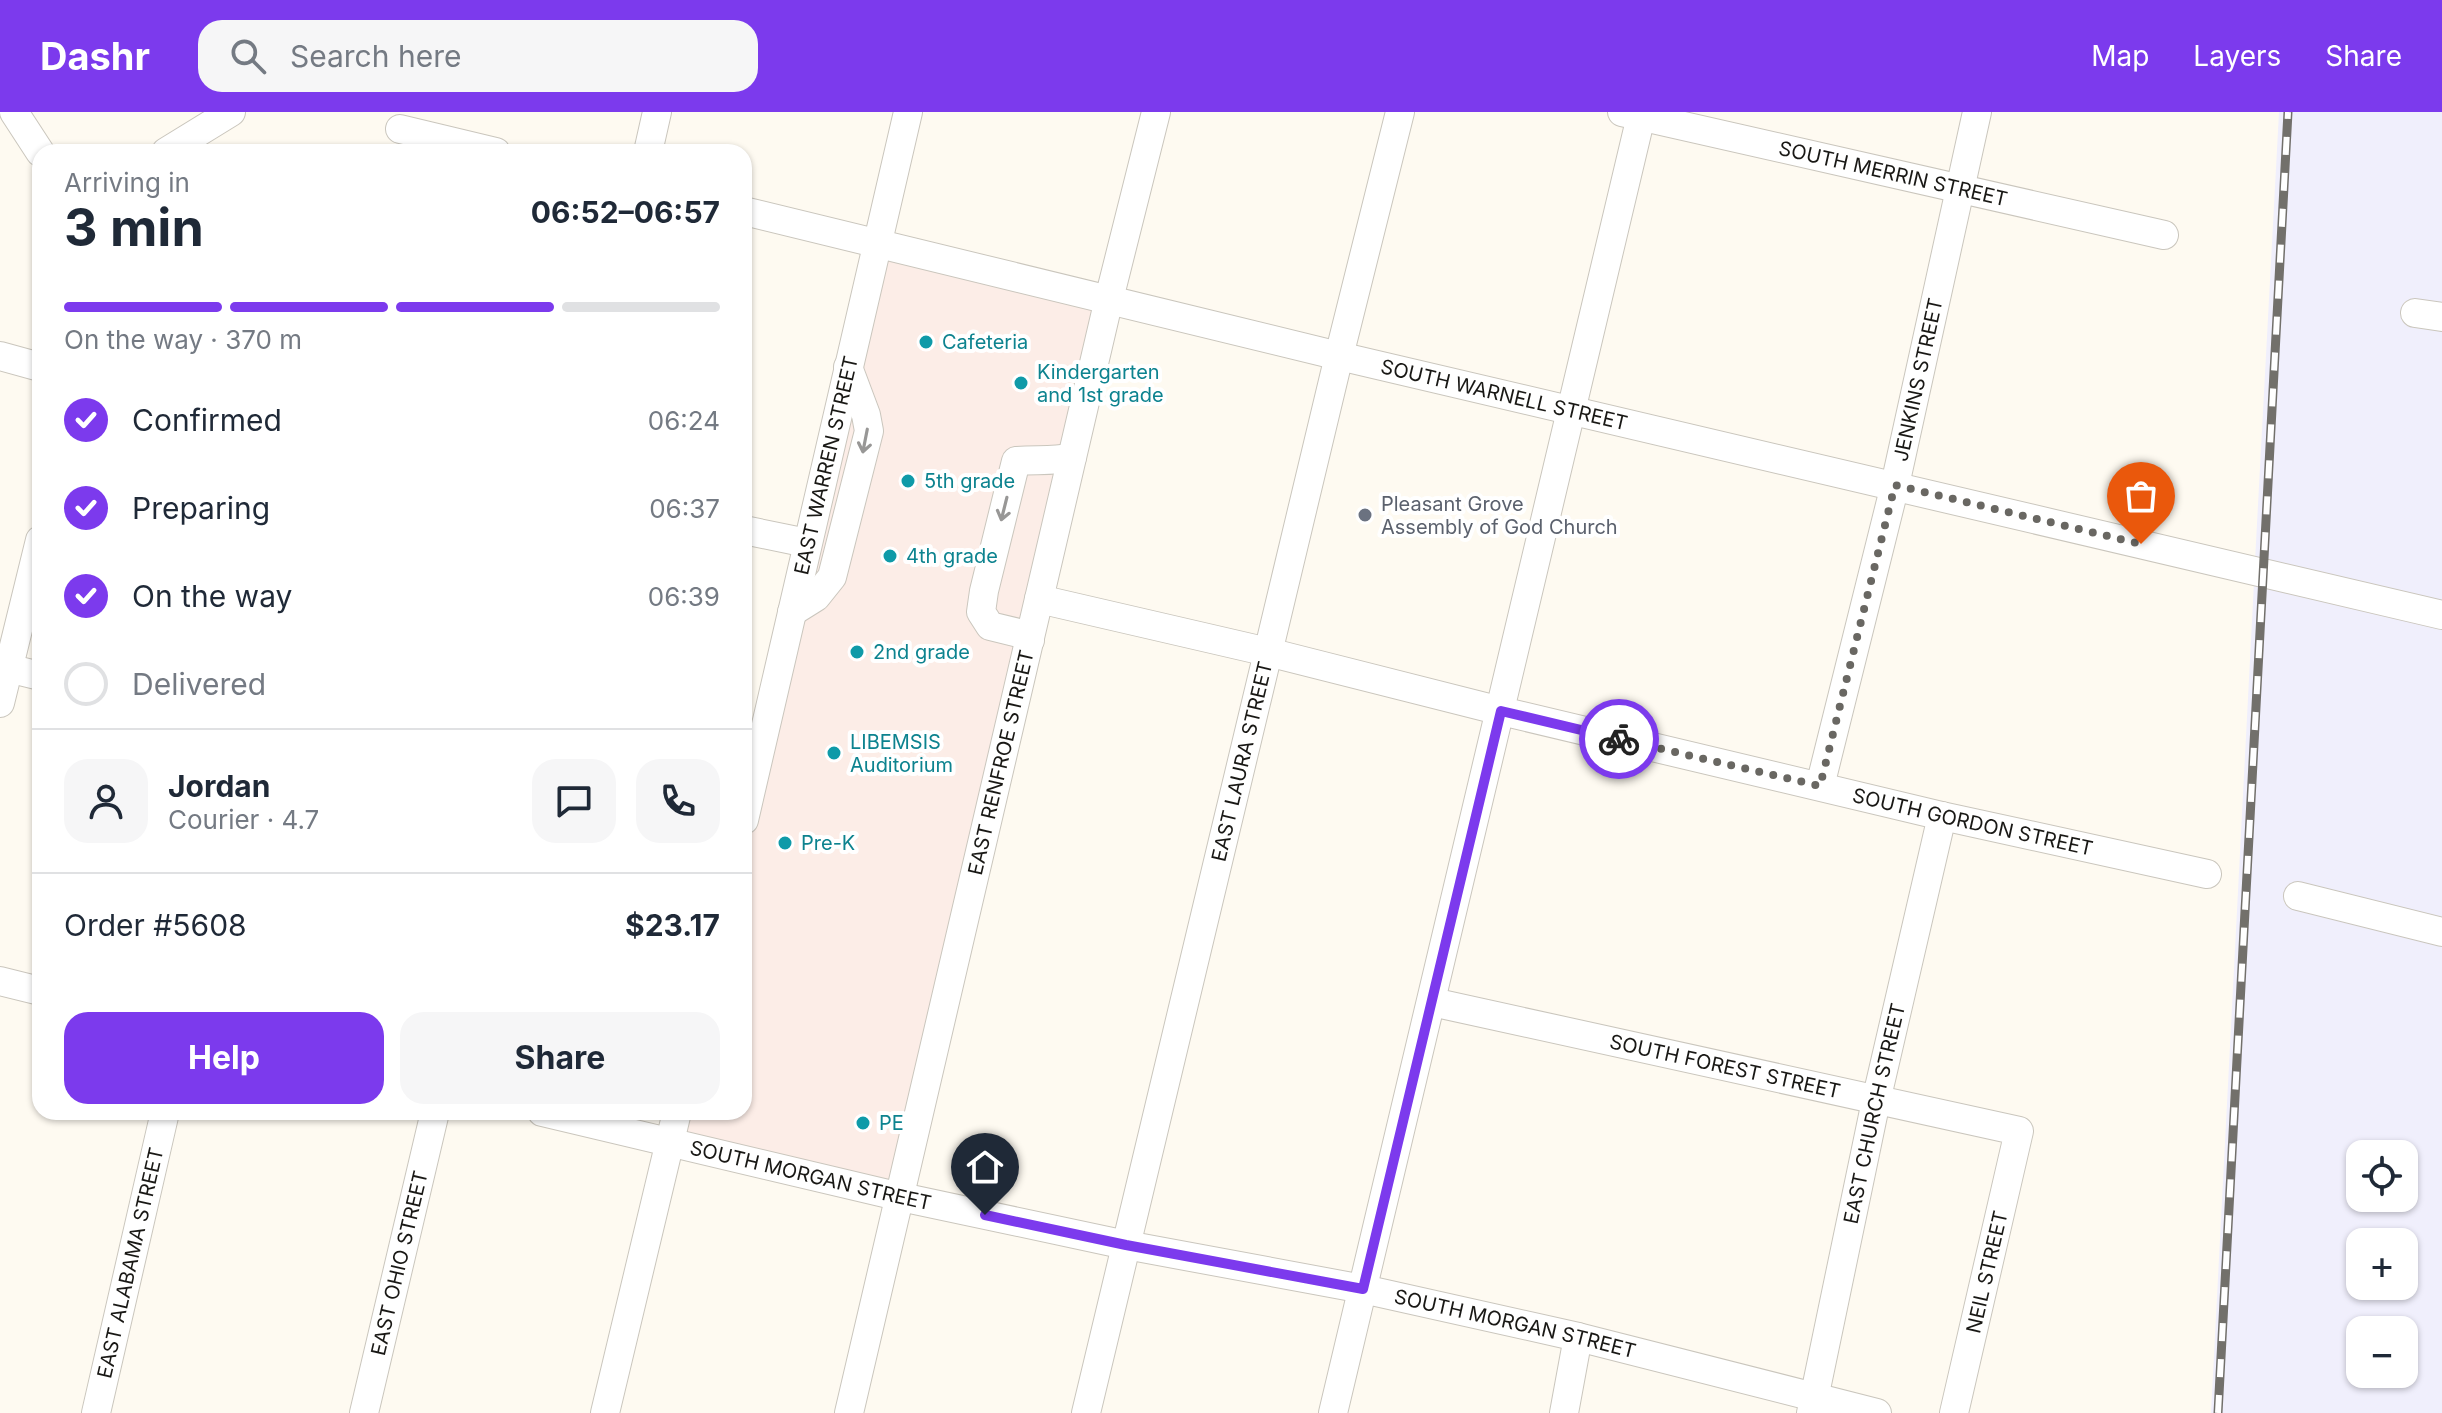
<!DOCTYPE html>
<meta charset="utf-8">
<style>
:root{--surface:#fff;--page:#f6f6f7;--text:#1f2937;--muted:#747a83;--line:#e0e1e3;--accent:#7c3aed}
body{margin:0;font-family:Inter,sans-serif;background:var(--page);color:var(--text);height:100vh;display:flex;flex-direction:column;font-size:30px;white-space:nowrap}
*{box-sizing:border-box;margin:0}
p{font-size:26px;color:var(--muted)}
.icon{flex:none;width:44px;height:44px;fill:none;stroke:currentColor;stroke-width:2;stroke-linecap:round;stroke-linejoin:round}
.map{position:relative;flex:1;overflow:hidden}
.details{position:absolute;left:32px;top:32px;width:720px;height:976px;display:flex;flex-direction:column;background:var(--surface);border-radius:24px;box-shadow:0 2px 6px #0004}
.details>*{flex:none}
.buttons{position:absolute;left:2346px;top:1028px;display:grid;gap:16px}
.buttons a{display:grid;place-items:center;width:72px;height:72px;border-radius:16px;background:var(--surface);box-shadow:0 2px 6px #0004;font-size:40px}
.pin{position:absolute;display:grid;place-items:center;width:68px;height:68px;color:#fff;margin:-82px -34px;border-radius:50% 50% 50% 0;rotate:-45deg;box-shadow:0 0 8px #0007}
.pin .icon{rotate:45deg}
.courier{position:absolute;display:grid;place-items:center;width:80px;height:80px;margin:-40px;border:6px solid #7c3aed;border-radius:50%;background:#fff;color:#222;box-shadow:0 2px 10px #0007}
.summary em{font-style:normal;font-weight:700}
.summary div{display:flex;flex-direction:column-reverse}
.summary{display:flex;align-items:center;justify-content:space-between;height:136px;padding:0 32px}
h1{font-size:52px;font-weight:700;line-height:60px}
.bar{display:grid;grid-template-columns:repeat(4,1fr);gap:12px 8px;align-content:center;height:96px;padding:0 32px}
.bar i{height:10px;border-radius:6px;background:var(--line)}
.bar .selected{background:var(--accent)}
.bar p{grid-column:span 4}
.line{display:flex;align-items:center;gap:20px;padding:0 32px;border-top:2px solid var(--line)}
.line div{flex:1}
.round{display:grid;place-items:center;flex:none;width:84px;height:84px;border-radius:24px;background:var(--page)}
ol{padding:0 32px;list-style:none}
li{display:flex;align-items:center;gap:24px;height:88px}
li p{margin-inline-start:auto}
li .icon{padding:8px;border-radius:50%;background:var(--accent);color:#fff;stroke-width:4}
li:last-child{color:var(--muted)}
li i{width:44px;height:44px;border:4px solid var(--line);border-radius:50%}
.action{display:flex;gap:16px;margin-top:auto;padding:16px 32px}
.action a{flex:1;height:92px;border-radius:24px;background:var(--accent);color:#fff;font-size:32px;font-weight:700;line-height:92px;text-align:center}
.action a+a{background:var(--page);color:var(--text)}
header{display:flex;align-items:center;gap:48px;box-sizing:border-box;height:112px;padding:0 40px;background:var(--accent);color:#fff}
header strong{font-size:38px}
nav{display:flex;gap:44px;margin-inline-start:auto;font-size:28px}
.search{width:560px;height:72px;background:var(--page);display:flex;align-items:center;gap:20px;box-sizing:border-box;padding:0 28px;border-radius:24px;color:var(--muted);font-size:30px}
.map>svg:first-child{display:block}
.commercial{fill:#f0effc;fill-rule:evenodd}
.education{fill:#fcede7}
.lines{fill:none;stroke-linecap:round;stroke-linejoin:round}
.minor-casing{stroke:#cac6bd;stroke-width:30}
.minor{stroke:#fff;stroke-width:28}
.rail-casing{stroke:#72706b;stroke-width:9}
.rail{stroke:#fff;stroke-width:6;stroke-dasharray:18;stroke-linecap:butt}
.oneway{stroke:#989796}
.done{stroke:#696762;stroke-width:8;stroke-dasharray:0 14.4}
.route{stroke:#7c3aed;stroke-width:10}
.culture-dot{fill:#0f9aa8;stroke:#fff;stroke-width:3}
.worship-dot{fill:#6b7280;stroke:#fff;stroke-width:3}
.labels{text-anchor:middle;dominant-baseline:central;stroke-width:8;stroke-linejoin:round;paint-order:stroke}
.street-label{font-size:20px;fill:#191815;stroke:#fff}
.culture-label{font-size:20px;fill:#0d838f;stroke:#fff;text-anchor:start}
.worship-label{font-size:20px;fill:#5b616d;stroke:#fff;text-anchor:start}
</style>
<header>
<strong>Dashr</strong>
<div class="search"><svg class="icon" aria-label="search" viewBox="0 0 24 24"><circle cx="10" cy="10" r="6"/><path d="M15 15l6 6"/></svg>Search here</div>
<nav><a>Map</a><a>Layers</a><a>Share</a></nav>
</header>
<div class="map">
<svg width="2442" height="1301" viewBox="0 0 2442 1301">
<rect width="100%" height="100%" fill="#fefaf1"/>
<g class="commercial">
<path d="M2279 0H2442V195L2405 189 2402 209 2442 216V492L2255 449Z"/>
<path d="M2254 470 2442 514V809L2290 771 2284 791 2442 831V1301H2211ZM2360 1042H2404V1086H2360ZM2360 1130H2404V1174H2360ZM2360 1218H2404V1262H2360Z"/>
</g>
<path class="education" d="M876 130 1109 187 901 1085 670 1031 677 1000H744V708Z"/>
<g class="lines">
<g class="minor-casing">
<g id="minor">
<path d="M14 0 40 40"/>
<path id="s1" d="M1622 0 2164 123"/>
<path d="M400 17 496 40"/>
<path d="M166 40 231 0"/>
<path d="M648 40 657 0"/>
<path id="s2" d="M744 99 1339 244 2442 503"/>
<path d="M2415 201 2442 205"/>
<path d="M0 244 40 255"/>
<path d="M744 418 807 431"/>
<path id="s3" d="M1039 487 1268 540 1501 599 1942 704 2207 762"/>
<path d="M792 500 816 485 832 465 869 319 866 303 848 255"/>
<path d="M1030 528 1023 522 990 514 981 500 984 479 1016 349C1036 347 1053 350 1072 345"/>
<path d="M0 554 40 564"/>
<path d="M0 591 40 428"/>
<path id="s4" d="M1820 674 1895 373 1977 0"/>
<path id="s5" d="M744 708 908 0"/>
<path d="M2298 784 2442 820"/>
<path d="M0 869 40 879"/>
<path id="s6" d="M1432 890 2019 1019 1954 1301"/>
<path id="s7" d="M542 1000 901 1085 1126 1133 1363 1177 1578 1225 1877 1301"/>
<path id="s8" d="M96 1301 165 1000"/>
<path id="s9" d="M364 1301 435 1000"/>
<path d="M605 1301 677 1000"/>
<path id="s10" d="M849 1301 1109 187 1156 0"/>
<path id="s11" d="M1086 1301 1339 244 1400 0"/>
<path d="M1333 1301 1642 0"/>
<path d="M1564 1301 1578 1225"/>
<path id="s12" d="M1811 1301 1876 989 1942 704"/>
</g>
</g>
<use href="#minor" class="minor"/>
<g class="rail-casing">
<path id="rail" d="M2218 1301 2288 0"/>
</g>
<use href="#rail" class="rail"/>
</g>
<defs><path id="oneway-shaft" d="M-6 0H5M1.5-3L5.5 0L1.5 3" fill="none" stroke-width="1.6" stroke-linecap="round" stroke-linejoin="round" transform="scale(2)"/></defs>
<g class="oneway">
<use href="#oneway-shaft" transform="translate(865 329) rotate(101)"/>
<use href="#oneway-shaft" transform="translate(1004 397) rotate(104)"/>
</g>
<g class="lines">
<path class="done" d="M1619 627 1820 674 1895 373 2141 432"/>
<path class="route" d="M985 1103 1126 1133 1363 1177 1501 599 1619 627"/>
</g>
<g class="culture-dot">
<circle cx="926" cy="230" r="8"/>
<circle cx="1021" cy="271" r="8"/>
<circle cx="908" cy="369" r="8"/>
<circle cx="890" cy="444" r="8"/>
<circle cx="857" cy="540" r="8"/>
<circle cx="834" cy="641" r="8"/>
<circle cx="785" cy="731" r="8"/>
<circle cx="863" cy="1011" r="8"/>
</g>
<circle class="worship-dot" cx="1365" cy="403" r="8"/>
<g class="labels">
<g class="street-label">
<text stroke="none"><textPath href="#s1" startOffset="278">SOUTH MERRIN STREET</textPath></text>
<text stroke="none"><textPath href="#s4" startOffset="418">JENKINS STREET</textPath></text>
<text stroke="none"><textPath href="#s2" startOffset="782">SOUTH WARNELL STREET</textPath></text>
<text stroke="none"><textPath href="#s5" startOffset="364">EAST WARREN STREET</textPath></text>
<text stroke="none"><textPath href="#s10" startOffset="668">EAST RENFROE STREET</textPath></text>
<text stroke="none"><textPath href="#s11" startOffset="670">EAST LAURA STREET</textPath></text>
<text stroke="none"><textPath href="#s3" startOffset="960">SOUTH GORDON STREET</textPath></text>
<text stroke="none"><textPath href="#s6" startOffset="300">SOUTH FOREST STREET</textPath></text>
<text stroke="none"><textPath href="#s12" startOffset="306">EAST CHURCH STREET</textPath></text>
<text stroke="none"><textPath href="#s7" startOffset="276">SOUTH MORGAN STREET</textPath></text>
<text stroke="none"><textPath href="#s8" startOffset="154">EAST ALABAMA STREET</textPath></text>
<text stroke="none"><textPath href="#s9" startOffset="154">EAST OHIO STREET</textPath></text>
<text transform="translate(1987 1160) rotate(-77)">NEIL STREET</text>
<text stroke="none"><textPath href="#s7" startOffset="996">SOUTH MORGAN STREET</textPath></text>
</g>
<g class="culture-label">
<text x="942" y="230">Cafeteria</text>
<text x="1037" y="260">Kindergarten<tspan x="1037" dy="23">and 1st grade</tspan></text>
<text x="924" y="369">5th grade</text>
<text x="906" y="444">4th grade</text>
<text x="873" y="540">2nd grade</text>
<text x="850" y="630">LIBEMSIS<tspan x="850" dy="23">Auditorium</tspan></text>
<text x="801" y="731">Pre-K</text>
<text x="879" y="1011">PE</text>
</g>
<g class="worship-label">
<text x="1381" y="392">Pleasant Grove<tspan x="1381" dy="23">Assembly of God Church</tspan></text>
</g>
</g>
</svg>
<div class="buttons">
<a><svg class="icon" aria-label="locate" viewBox="0 0 24 24"><circle cx="12" cy="12" r="6"/><path d="M12 2v4M12 18v4M2 12h4M18 12h4"/></svg></a>
<a>+</a>
<a>−</a>
</div>
<div class="pin" style="left:2141px;top:432px;background:#ea580c"><svg class="icon" aria-label="bag" viewBox="0 0 24 24"><path d="M5 8h14l-1 12H6zM9 8a3 3 0 0 1 6 0"/></svg></div>
<div class="pin" style="left:985px;top:1103px;background:#1f2937"><svg class="icon" aria-label="home" viewBox="0 0 24 24"><path d="M3 11l9-7 9 7M6 9v11h12V9"/></svg></div>
<div class="courier" style="left:1619px;top:627px"><svg class="icon" aria-label="bike" viewBox="0 0 24 24"><circle cx="6" cy="16" r="4"/><circle cx="18" cy="16" r="4"/><path d="M6 16l4-8h5l3 8M10 8l3 8H6M13 5h3"/></svg></div>
<section class="details">
<div class="summary"><div><h1>3 min</h1><p>Arriving in</p></div><em>06:52–06:57</em></div>
<div class="bar"><i class="selected"></i><i class="selected"></i><i class="selected"></i><i></i><p>On the way · 370 m</p></div>
<ol>
<li><svg class="icon" aria-label="check" viewBox="0 0 24 24"><path d="M5 12l5 5 9-10"/></svg>Confirmed<p>06:24</p></li>
<li><svg class="icon" aria-label="check" viewBox="0 0 24 24"><path d="M5 12l5 5 9-10"/></svg>Preparing<p>06:37</p></li>
<li><svg class="icon" aria-label="check" viewBox="0 0 24 24"><path d="M5 12l5 5 9-10"/></svg>On the way<p>06:39</p></li>
<li><i></i>Delivered</li>
</ol>
<div class="line" style="height:144px"><a class="round"><svg class="icon" aria-label="person" viewBox="0 0 24 24"><circle cx="12" cy="8" r="4"/><path d="M4 21q1-7 8-7t8 7"/></svg></a><div><b>Jordan</b><p>Courier · 4.7</p></div><a class="round"><svg class="icon" aria-label="chat" viewBox="0 0 24 24"><path d="M4 5h16v11H9l-5 4z"/></svg></a><a class="round"><svg class="icon" aria-label="phone" viewBox="0 0 24 24"><path d="M5 4h4l2 5-3 2q2 4 5 5l2-3 5 2v4C11 20 4 13 5 4z"/></svg></a></div>
<div class="line" style="height:104px"><div>Order #5608</div><b>$23.17</b></div>
<div class="action"><a>Help</a><a>Share</a></div>
</section>
</div>
